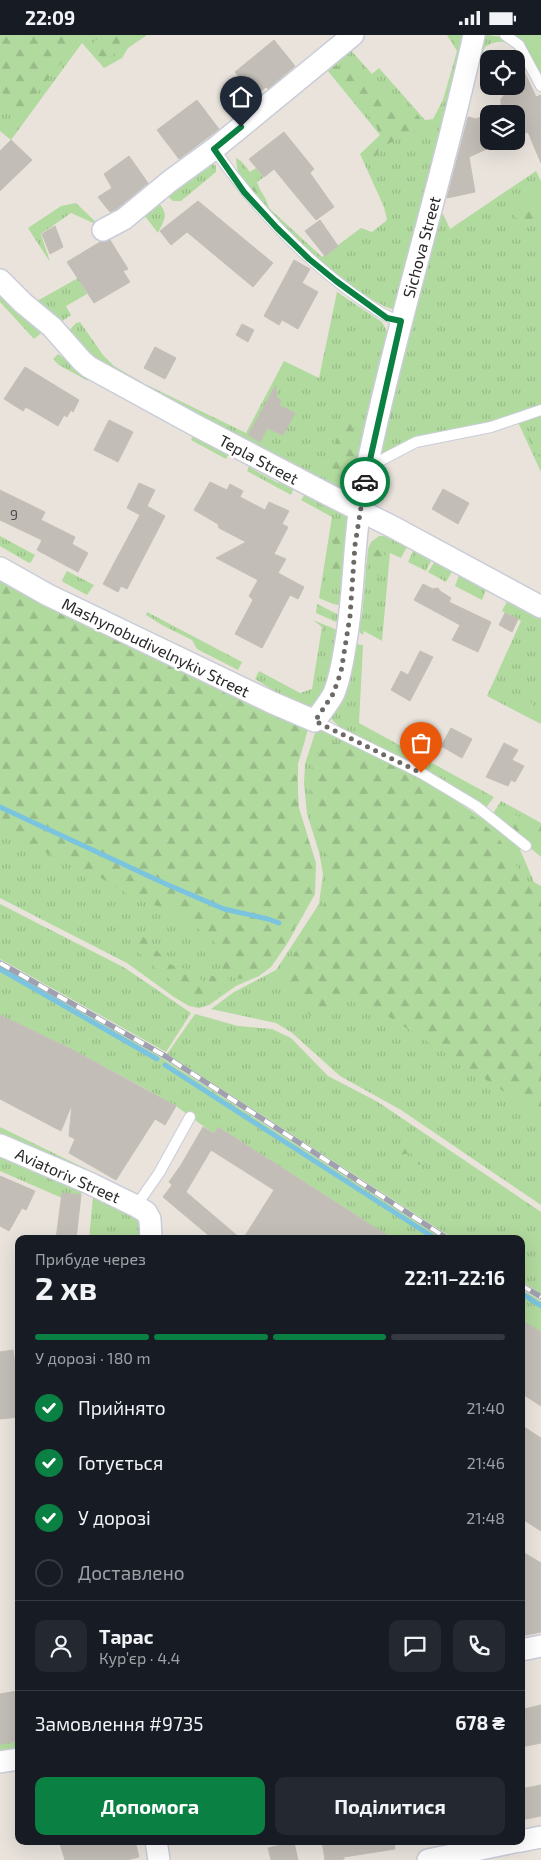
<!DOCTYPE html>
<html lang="uk">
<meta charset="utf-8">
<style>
:root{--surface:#171b24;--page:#242831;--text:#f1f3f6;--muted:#9ea1a6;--line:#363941;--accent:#0b8043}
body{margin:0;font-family:"Exo 2",sans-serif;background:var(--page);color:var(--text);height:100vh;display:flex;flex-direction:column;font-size:19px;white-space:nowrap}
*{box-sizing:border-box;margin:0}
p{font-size:16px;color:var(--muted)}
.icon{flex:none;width:28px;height:28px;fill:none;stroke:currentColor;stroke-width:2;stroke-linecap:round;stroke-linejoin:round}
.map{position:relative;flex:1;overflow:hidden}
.panel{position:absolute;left:15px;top:1200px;width:510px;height:610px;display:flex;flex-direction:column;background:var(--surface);border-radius:10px;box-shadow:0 5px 20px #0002}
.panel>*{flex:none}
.controls{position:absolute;left:480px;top:15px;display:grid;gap:10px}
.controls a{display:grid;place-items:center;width:45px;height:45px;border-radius:10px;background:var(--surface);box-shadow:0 5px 20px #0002;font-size:25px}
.pin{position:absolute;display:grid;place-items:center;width:42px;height:42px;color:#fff;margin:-51px -21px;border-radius:50% 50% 50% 0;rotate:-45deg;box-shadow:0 0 5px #0007}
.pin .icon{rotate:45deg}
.courier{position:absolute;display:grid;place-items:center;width:50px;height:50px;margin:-25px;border:4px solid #0b8043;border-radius:50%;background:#fff;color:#222;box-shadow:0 1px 6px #0007}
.summary em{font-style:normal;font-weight:700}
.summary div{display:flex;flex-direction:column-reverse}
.summary{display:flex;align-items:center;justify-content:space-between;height:85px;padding:0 20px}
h1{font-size:32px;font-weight:700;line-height:38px}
.bar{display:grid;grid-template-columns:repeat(4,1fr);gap:8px 5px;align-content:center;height:60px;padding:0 20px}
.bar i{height:6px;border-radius:4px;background:var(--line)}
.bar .on{background:var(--accent)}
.bar p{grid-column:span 4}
.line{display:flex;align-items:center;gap:12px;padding:0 20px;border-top:1px solid var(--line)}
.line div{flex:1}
.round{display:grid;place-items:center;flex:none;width:52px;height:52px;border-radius:10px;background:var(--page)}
ol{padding:0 20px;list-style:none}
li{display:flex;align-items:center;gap:15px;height:55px}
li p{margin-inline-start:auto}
li .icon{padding:5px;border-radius:50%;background:var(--accent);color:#fff;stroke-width:4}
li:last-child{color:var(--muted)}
li i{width:28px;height:28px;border:2px solid var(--line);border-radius:50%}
.button{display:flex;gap:10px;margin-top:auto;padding:10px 20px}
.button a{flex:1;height:58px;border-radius:10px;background:var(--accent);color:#fff;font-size:20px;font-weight:700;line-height:58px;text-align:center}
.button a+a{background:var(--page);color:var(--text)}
.status{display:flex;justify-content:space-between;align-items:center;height:35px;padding:0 25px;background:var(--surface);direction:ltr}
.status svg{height:14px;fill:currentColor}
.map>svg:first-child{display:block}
.grass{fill:url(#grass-tufts)}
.forest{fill:url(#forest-firs)}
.garden{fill:#b1da9e}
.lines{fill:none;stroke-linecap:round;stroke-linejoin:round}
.stream{stroke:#7ac4e0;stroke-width:5}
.building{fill:#c2bdb7;stroke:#c4bfb6}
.lane-casing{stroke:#cacdd9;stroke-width:12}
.street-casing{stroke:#cacdd9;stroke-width:24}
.lane{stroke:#fff;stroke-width:10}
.street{stroke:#fff;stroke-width:21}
.rail-casing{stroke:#9fa1b0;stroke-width:5.5}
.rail{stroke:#fff;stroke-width:4;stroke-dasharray:11;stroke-linecap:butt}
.done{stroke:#6c6967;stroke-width:5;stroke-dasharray:0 9}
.route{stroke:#0b8043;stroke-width:6}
.labels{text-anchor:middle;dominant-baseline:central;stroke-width:4.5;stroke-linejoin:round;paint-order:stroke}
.number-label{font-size:14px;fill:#4e4d4c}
.street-label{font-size:16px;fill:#282828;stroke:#fff}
</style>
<div class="status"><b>22:09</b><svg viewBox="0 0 49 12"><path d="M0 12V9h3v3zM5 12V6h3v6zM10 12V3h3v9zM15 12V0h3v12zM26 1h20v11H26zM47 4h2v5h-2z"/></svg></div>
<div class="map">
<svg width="541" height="1825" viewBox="0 0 541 1825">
<defs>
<pattern id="grass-tufts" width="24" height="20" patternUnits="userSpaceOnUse" patternTransform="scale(1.25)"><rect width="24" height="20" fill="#b1da9e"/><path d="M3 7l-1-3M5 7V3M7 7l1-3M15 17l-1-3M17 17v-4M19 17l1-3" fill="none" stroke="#98bb88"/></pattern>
<pattern id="forest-firs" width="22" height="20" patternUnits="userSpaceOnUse" patternTransform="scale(1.25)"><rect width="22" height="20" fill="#b1da9e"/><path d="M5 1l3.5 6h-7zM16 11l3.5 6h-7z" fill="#98bb88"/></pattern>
</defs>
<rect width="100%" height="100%" fill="#e9e3dc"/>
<g class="grass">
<path d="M0 0H147L128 13 122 23 104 33 82 8 11 105 0 96Z"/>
<path d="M447 0H468L396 274C376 277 289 201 273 184 263 174 252 161 244 148 238 140 237 133 236 123L241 126 250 137 256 133 264 142 257 147C260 157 267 163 269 173L322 222 361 193 372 197 387 185 384 172 360 119 380 100 323 30 348 12 372 39 379 33 425 85 433 84 443 65 457 16Z"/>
<path d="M479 0C504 0 511 3 524 26L521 27C515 8 502 1 485 12L483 17 487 24 473 21Z"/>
<path d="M207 128 216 130V137L181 166H173L166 160Z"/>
<path d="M536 136 541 146V369L474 392 416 401 399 409 377 423 436 177 443 179 450 194Z"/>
<path d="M156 165C169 179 166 182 158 198L141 176Z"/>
<path d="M76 168 100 191 71 178 41 199 50 227 28 193 61 171Z"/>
<path d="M78 243 87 259 66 271 71 280 57 290 37 266Z"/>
<path d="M0 252 46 294 34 304 0 267Z"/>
<path d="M337 257 382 287 388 298 358 458 348 464 89 325 65 300 76 288 80 287 103 320 114 331 143 348 246 398 284 326 319 343Z"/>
<path d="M58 319 86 339 88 346 59 330 53 324Z"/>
<path d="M541 377V437L517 385Z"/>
<path d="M193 401 228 420 226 424 191 405Z"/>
<path d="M249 432 278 448 279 445 294 453 291 460 247 436Z"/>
<path d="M305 459 345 474 352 487 345 571 333 569 319 563 332 482 301 465Z"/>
<path d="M0 501 35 520 31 527 29 528 0 511Z"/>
<path d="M379 501H384L407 512 401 523 390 518 382 606 364 596 363 600 358 596 362 581 368 514 371 507Z"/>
<path d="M413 516 431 526 426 536 408 527Z"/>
<path d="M435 526 453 535 446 547 428 537Z"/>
<path d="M461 535 488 550 482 565 455 551Z"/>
<path d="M67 536 94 550 87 560 63 547 62 545Z"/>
<path d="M0 542 308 694 298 729V757L299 773 316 828 315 859 287 909 271 932 259 941 236 951 209 970 199 973 189 971 174 962 127 928 0 863Z"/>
<path d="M510 561 541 578V689L487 661 521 586 502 576Z"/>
<path d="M317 569 343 582 342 588 336 587 316 578Z"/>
<path d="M147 577 242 627 238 635 197 614 192 605 162 590 146 580Z"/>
<path d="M313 585 337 595 340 600C336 618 331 681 300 670 285 664 270 653 255 644L259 636 300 658 312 654 322 592Z"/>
<path d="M354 609 363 610 359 688 494 762 485 774 424 736 341 693 329 682Z"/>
<path d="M319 691 427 746 483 784 518 810 534 847 541 851V1170L401 1075 340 1041 291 997 276 988 211 974 234 957 276 935 319 869 323 839 319 817 307 779 304 749 305 729 316 695Z"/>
<path d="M501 766 541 788V822L492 780Z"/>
<path d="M0 869 125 933 191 978 166 1017 0 924Z"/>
<path d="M0 931 162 1023 443 1204H393L218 1092 214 1099 176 1071 146 1054 71 1014 0 980Z"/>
<path d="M195 979 238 991 272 994 291 1003 328 1041 378 1067 541 1177V1259L521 1246V1204H454L167 1019Z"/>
<path d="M0 1092 136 1158 134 1160 0 1104Z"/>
<path d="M0 1116 82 1155 81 1160 63 1158 62 1163 0 1136Z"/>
<path d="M93 1161 141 1181 146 1204H89Z"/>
<path d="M521 1254 541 1266V1297L521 1285Z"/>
<path d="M19 1706V1719L0 1723V1709Z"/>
</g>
<g class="forest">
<path d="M0 0H84L23 75 15 81 12 65 0 54Z"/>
<path d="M101 0H141L128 11 106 24 97 20 90 12Z"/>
<path d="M449 0H464L460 12 457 11Z"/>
<path d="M335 31C351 31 370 47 381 59 385 64 388 71 394 74 398 76 401 74 405 74 413 74 423 84 424 91L380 113 371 132 365 124 364 119 382 103V99L363 73 335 41 332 35Z"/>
<path d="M241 133 246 135 252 142 260 143 255 148 258 159C248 153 241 145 241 133Z"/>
<path d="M535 164C541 170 537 193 523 191L515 181V176L524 166Z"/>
<path d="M397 346 395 370 386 407 385 412 379 418Z"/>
<path d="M349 380C350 383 351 388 353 391 355 395 359 395 360 400 364 410 353 449 345 455 322 446 336 393 349 380Z"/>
<path d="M524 392 541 422V432Z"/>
<path d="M340 490 343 496C343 510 343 545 332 554L328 550C327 537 332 499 340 490Z"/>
<path d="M376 515H382C388 522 384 535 379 542 374 535 369 523 376 515Z"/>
<path d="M0 544 9 553 125 607 133 613 303 691 305 705 297 729V757L299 774 315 828 314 858 276 924C265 939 237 954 223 934 218 928 220 919 219 911L195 891 166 874 136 864 101 843 36 813 22 804 11 801 0 802Z"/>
<path d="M527 663 536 673 541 674V684L524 673 523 667Z"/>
<path d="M330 707C367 710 421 747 452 768 468 778 485 788 497 802 515 822 518 844 541 859V1081C494 1050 448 1019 400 989 387 981 361 961 345 962 332 963 326 980 316 985L306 976 295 961 288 951 285 939 291 924 321 877 326 863 328 833 322 807 311 772V735L313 727 321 712Z"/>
<path d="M508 780H516L541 791V803C530 805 511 795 506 785Z"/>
<path d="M142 901C154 908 159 921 170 929 175 932 180 932 185 934 193 937 198 943 205 947H208L211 941H225L229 944 228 951C218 957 209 968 198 968 181 967 179 953 169 944 157 932 135 923 136 903Z"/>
<path d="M406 1105C416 1106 419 1113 425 1120V1126L420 1130 414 1126 412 1119 410 1118 400 1120 397 1117V1113Z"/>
</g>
<path class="garden" d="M510 0H541V45Z"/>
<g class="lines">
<g class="stream">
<path d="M0 772 166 849 224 874 268 884 279 888"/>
<path d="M0 934 157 1024"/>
<path d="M165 1030 436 1204"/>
<path d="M521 1258 541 1271"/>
</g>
</g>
<g class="building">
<path d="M274 5 295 31 268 54 266 52 255 61 235 37Z"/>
<path d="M516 19 536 62 541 60V128L528 97 516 102V79H501V64L512 51H516Z"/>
<path d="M197 65 219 94 179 124 157 95Z"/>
<path d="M489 79V113L469 122 475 157 447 163 468 82 476 84Z"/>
<path d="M284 97 314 134 310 138 334 172 316 185 274 134 264 142 249 124Z"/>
<path d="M11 105 32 125 0 156V116Z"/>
<path d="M129 121 148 148 117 174 110 177 98 162 112 153 104 139Z"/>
<path d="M198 166 273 228 253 252 187 197 171 210 160 196Z"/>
<path d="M320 185 338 211 325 221 305 196Z"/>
<path d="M55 191 63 212 50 219 42 199Z"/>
<path d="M110 205 128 234 123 236 130 247 94 268 67 227 100 207Z"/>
<path d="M294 225 310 234 302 248 318 257 298 294 282 285 279 290 264 281Z"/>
<path d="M242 289 254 295 248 307 236 300Z"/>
<path d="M155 312 176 323 165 344 144 333Z"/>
<path d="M25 332 79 365 73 377 71 375 67 382 64 380 58 391 26 372 23 376 4 364Z"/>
<path d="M276 350 277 363 281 365 279 370 295 378 283 400 267 393 260 407 248 400Z"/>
<path d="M109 385 133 397 118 427 94 415Z"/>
<path d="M210 447 227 455 230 449 243 456 240 462 265 475 269 467 289 476 282 489 288 492 274 519 286 524 278 538 304 552 298 564 290 560 262 613 235 599 253 565 249 561 258 545 216 523 246 507 219 493 218 489 194 475Z"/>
<path d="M139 448 155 455 147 471 165 481 127 554 121 551 118 557 103 549 140 480 127 473Z"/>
<path d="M443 454 469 468 458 489 432 474Z"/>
<path d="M0 455 45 477 41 485 75 502 72 509 88 518 78 537 37 515 42 505 0 485Z"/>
<path d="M423 549 433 554 438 553 440 556 451 563 449 567 491 587 478 617 452 605 460 590 414 565Z"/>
<path d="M505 578 518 584 512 597 499 590Z"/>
<path d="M420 616 433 622 410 666 391 655 401 636 408 640Z"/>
<path d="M451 693 472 704 462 723 441 711Z"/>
<path d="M504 708 518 715 512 725 524 731 515 747 511 745 508 751 486 742Z"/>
<path d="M0 980 71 1014 176 1071 165 1090 155 1084 116 1145 69 1118 75 1104 69 1101 72 1069 61 1096 0 1064Z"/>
<path d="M203 1092 214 1099 218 1092 393 1204H243L274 1155 211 1115 186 1157 241 1204H213L163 1162 172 1150 169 1147 181 1130Z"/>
<path d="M0 1141 35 1156 26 1175 22 1173 9 1196 0 1191Z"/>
<path d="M62 1158 81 1160 76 1204H56Z"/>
<path d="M521 1285 541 1297V1371L521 1358Z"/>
<path d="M13 1315 19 1358V1382L0 1384V1317Z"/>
<path d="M521 1390 541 1403V1496L521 1483Z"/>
<path d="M521 1516 541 1528V1597L521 1601Z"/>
<path d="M17 1656 19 1706 0 1709V1659Z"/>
<path d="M541 1670V1708L521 1712V1684L526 1683 524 1674Z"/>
<path d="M541 1750V1781L521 1785V1754Z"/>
<path d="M70 1806H135L139 1822 127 1825H65L60 1809Z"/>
<path d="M322 1806H394L395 1814 344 1822V1824L336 1825H325Z"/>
<path d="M294 1807 298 1825H271L268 1813Z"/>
</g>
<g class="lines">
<g class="lane-casing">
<g id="lane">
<path d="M505 0 519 10 541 51"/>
<path d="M214 114C254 171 298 219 355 260 370 270 383 282 401 286"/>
<path d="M368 432 416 407 491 392 541 375"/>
<path d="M315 686 421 738 476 771 526 811"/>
<path d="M136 1171 159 1138 190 1082"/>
</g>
</g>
<g class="street-casing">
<g id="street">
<path d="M103 195 124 184 170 146 214 114 353 0"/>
<path d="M0 245 23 268 52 292 82 326 89 332 195 390 327 459 393 492 541 572"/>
<path d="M0 533 48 560 273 668 315 686C321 677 329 668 334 658 341 641 343 624 346 606 355 555 353 503 363 452 393 300 441 152 474 0"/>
<path d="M0 1110 89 1148 136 1171 146 1177 150 1184 151 1204"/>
<path d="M521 1615 541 1611"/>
<path d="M0 1727 19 1724"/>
<path d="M156 1806 159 1825"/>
<path d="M521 1806 541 1802"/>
<path d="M428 1825 519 1806"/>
</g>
</g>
<use href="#lane" class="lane"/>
<use href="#street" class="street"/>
<g class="rail-casing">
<g id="rail">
<path d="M0 928 165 1021 448 1204"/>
<path d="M521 1250 541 1262"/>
</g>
</g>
<use href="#rail" class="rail"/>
</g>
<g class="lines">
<path class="done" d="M365 447 355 510 350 581 341 637 333 659 315 686 421 738"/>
<path class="route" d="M241 92 214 114 244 157 277 193 309 224 336 246 387 283 401 286 365 447"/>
</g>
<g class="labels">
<g class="number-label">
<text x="14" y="479">9</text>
</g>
<g class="street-label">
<text transform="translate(421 212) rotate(-75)">Sichova Street</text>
<text transform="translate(259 424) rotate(28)">Tepla Street</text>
<text transform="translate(156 612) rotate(26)">Mashynobudivelnykiv Street</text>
<text transform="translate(68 1140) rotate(24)">Aviatoriv Street</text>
</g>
</g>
</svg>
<div class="controls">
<a><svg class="icon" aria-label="locate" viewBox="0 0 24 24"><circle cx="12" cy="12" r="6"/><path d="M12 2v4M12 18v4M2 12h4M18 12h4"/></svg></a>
<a><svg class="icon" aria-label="layers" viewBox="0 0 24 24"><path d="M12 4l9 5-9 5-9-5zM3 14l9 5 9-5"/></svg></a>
</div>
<div class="pin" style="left:421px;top:738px;background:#ea580c"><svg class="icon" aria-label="bag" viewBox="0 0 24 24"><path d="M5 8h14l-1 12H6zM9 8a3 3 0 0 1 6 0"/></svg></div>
<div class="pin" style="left:241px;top:92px;background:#1f2937"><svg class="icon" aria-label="home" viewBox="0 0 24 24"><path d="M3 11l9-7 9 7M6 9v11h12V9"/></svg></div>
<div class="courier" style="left:365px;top:447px"><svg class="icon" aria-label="car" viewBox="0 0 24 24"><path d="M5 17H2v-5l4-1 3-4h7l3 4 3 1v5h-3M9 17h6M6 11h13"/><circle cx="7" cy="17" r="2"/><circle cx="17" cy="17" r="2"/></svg></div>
<section class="panel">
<div class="summary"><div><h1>2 хв</h1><p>Прибуде через</p></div><em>22:11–22:16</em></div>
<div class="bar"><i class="on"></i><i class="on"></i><i class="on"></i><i></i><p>У дорозі · 180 m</p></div>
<ol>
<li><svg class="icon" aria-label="check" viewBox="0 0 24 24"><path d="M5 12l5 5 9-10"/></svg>Прийнято<p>21:40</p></li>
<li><svg class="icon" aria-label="check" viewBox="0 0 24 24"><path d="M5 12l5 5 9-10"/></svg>Готується<p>21:46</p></li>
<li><svg class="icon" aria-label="check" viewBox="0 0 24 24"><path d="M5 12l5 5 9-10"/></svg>У дорозі<p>21:48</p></li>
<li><i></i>Доставлено</li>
</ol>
<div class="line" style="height:90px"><a class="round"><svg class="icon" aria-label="person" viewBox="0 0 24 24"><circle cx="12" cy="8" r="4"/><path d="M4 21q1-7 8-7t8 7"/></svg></a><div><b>Тарас</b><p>Кур’єр · 4.4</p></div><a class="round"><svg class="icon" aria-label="chat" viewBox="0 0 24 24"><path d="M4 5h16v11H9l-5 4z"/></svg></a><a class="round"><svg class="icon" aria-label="phone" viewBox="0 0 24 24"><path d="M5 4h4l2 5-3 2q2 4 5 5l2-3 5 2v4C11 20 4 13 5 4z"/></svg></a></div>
<div class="line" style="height:65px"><div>Замовлення #9735</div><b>678 ₴</b></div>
<div class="button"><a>Допомога</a><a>Поділитися</a></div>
</section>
</div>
